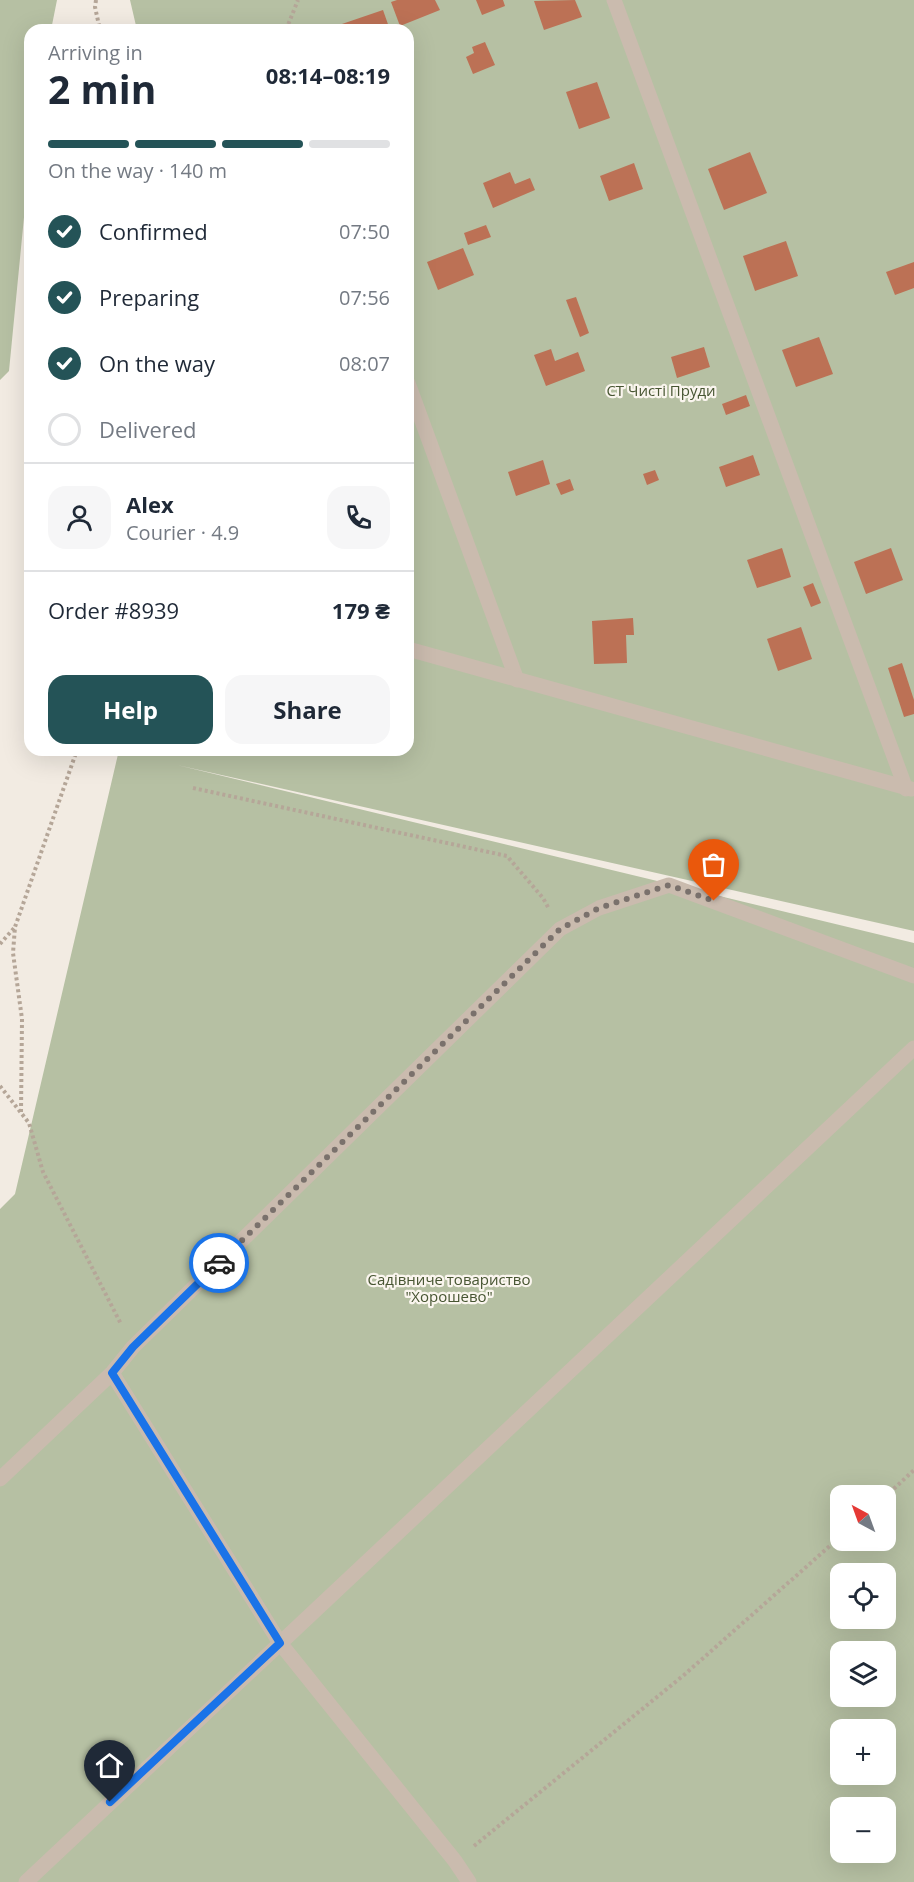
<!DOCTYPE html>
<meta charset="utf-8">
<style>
:root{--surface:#fff;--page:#f6f6f7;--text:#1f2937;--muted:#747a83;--line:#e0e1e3;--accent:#245357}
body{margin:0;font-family:"Open Sans",sans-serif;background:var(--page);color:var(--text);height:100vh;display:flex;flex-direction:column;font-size:22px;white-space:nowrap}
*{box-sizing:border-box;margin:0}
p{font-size:20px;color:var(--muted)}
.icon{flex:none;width:33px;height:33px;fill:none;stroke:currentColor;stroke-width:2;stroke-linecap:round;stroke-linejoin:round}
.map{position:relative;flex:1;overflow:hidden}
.side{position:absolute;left:24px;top:24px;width:390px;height:732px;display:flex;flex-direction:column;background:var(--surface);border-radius:18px;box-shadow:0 6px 24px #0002}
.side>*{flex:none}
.needle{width:39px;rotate:319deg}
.controls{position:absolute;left:830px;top:1485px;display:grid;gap:12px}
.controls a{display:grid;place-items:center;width:66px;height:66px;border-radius:12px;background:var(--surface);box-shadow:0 6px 24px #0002;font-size:30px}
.pin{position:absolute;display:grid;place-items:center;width:51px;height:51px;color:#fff;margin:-62px -26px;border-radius:50% 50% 50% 0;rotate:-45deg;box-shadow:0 0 6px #0007}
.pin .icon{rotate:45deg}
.courier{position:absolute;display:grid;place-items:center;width:60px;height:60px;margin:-30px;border:4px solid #1a73e8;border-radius:50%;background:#fff;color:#222;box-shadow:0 2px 8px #0007}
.headline em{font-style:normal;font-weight:700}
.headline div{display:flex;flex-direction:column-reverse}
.headline{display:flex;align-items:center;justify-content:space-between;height:102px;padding:0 24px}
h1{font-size:39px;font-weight:700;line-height:45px}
.bar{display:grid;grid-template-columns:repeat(4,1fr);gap:9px 6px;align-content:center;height:72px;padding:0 24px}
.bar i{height:8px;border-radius:4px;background:var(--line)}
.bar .on{background:var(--accent)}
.bar p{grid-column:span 4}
.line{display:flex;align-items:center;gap:15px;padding:0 24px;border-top:2px solid var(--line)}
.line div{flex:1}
.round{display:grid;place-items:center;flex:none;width:63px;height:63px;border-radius:18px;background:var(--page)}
ol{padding:0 24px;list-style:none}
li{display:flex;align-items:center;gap:18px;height:66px}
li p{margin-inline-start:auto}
li .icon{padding:6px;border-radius:50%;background:var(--accent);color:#fff;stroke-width:4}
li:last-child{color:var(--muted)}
li i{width:33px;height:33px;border:3px solid var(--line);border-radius:50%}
.primary-button{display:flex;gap:12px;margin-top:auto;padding:12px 24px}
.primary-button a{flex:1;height:69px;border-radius:18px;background:var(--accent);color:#fff;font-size:24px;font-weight:700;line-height:69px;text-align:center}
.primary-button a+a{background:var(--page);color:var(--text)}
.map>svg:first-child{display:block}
.green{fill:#b6c0a3;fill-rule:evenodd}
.building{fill:#bc7155}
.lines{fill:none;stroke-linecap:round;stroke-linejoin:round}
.path{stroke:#b5a698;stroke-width:4;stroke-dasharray:3 3;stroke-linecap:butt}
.lane{stroke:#cabbae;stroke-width:15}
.done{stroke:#7a716c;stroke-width:6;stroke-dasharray:0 10.8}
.route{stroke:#1a73e8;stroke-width:8}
.labels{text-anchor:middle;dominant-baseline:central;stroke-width:4.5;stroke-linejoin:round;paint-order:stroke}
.park-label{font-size:15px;fill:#475532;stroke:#faf5ee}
</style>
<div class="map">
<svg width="914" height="1882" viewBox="0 0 914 1882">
<rect width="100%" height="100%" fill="#f2ebe2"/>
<g class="green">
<path d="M0 0H57L51 30H30V156L9 371 0 380Z"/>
<path d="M130 0H914V931L177 765 914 943V1882H0V1209L15 1194 119 750H408V30H137ZM840 1496H885V1540H840ZM840 1574H885V1618H840ZM840 1652H885V1696H840ZM840 1730H885V1774H840ZM840 1808H885V1852H840Z"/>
</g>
<g class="building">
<path d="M397 0H435L440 10 400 26 391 2Z"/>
<path d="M476 0H503L505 6 482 15Z"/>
<path d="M575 0 582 17 544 30 534 1Z"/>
<path d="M383 10 390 30H341L339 25Z"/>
<path d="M485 42 495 65 473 74 466 57 474 53 472 47Z"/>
<path d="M597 82 610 118 579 129 566 92Z"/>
<path d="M750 152 767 193 724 210 708 169Z"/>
<path d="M634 163 643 189 609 201 600 176Z"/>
<path d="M510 172 515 184 530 178 535 190 493 208 483 183Z"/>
<path d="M486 225 491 237 468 245 464 233Z"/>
<path d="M786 241 798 276 755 291 743 256Z"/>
<path d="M463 248 474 275 438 290 427 262Z"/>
<path d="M914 262V288L895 295 886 272Z"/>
<path d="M576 297 589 333 580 337 566 300Z"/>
<path d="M819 337 833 374 796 387 782 350Z"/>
<path d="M704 347 710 367 677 378 671 357Z"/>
<path d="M551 349 555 361 578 352 585 371 546 386 534 355Z"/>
<path d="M746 395 750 406 726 415 722 404Z"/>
<path d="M753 455 760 475 726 487 719 467Z"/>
<path d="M543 460 550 484 516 496 508 472Z"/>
<path d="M655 470 659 480 647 485 643 474Z"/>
<path d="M570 479 574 490 561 495 556 484Z"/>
<path d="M782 548 791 577 757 588 747 560Z"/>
<path d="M891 548 903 580 866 594 854 562Z"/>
<path d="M813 583 821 603 811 607 803 587Z"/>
<path d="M633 618 634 635H626L627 663 594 664 592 621Z"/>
<path d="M801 627 812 659 778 671 767 639Z"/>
<path d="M902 663 914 700V714L904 717 888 668Z"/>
</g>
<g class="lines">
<g class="path">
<path d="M96 0 95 7 100 30"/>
<path d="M288 30V25L298 0"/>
<path d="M193 788 507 856 543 898 549 909"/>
<path d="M0 944 15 927"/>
<path d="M0 1086 29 1123 43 1172 121 1324"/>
<path d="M21 1112 22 1019 13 953 15 927 77 750"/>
<path d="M885 1497 914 1470"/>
<path d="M474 1846 684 1675 840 1537"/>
</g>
<g class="lane">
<path d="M614 0 906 789"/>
<path d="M408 383 517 680"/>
<path d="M408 649 911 789"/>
<path d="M112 1373 280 1643 455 1861 469 1882"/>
<path d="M0 1479 112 1373 133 1347 560 929 599 908 669 885 914 976"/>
<path d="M26 1882 914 1048"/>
</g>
</g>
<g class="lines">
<path class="done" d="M219 1263 560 929 599 908 669 885 714 901"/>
<path class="route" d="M110 1802 280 1643 112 1373 133 1347 219 1263"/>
</g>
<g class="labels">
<g class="park-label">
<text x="661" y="390">СТ Чисті Пруди</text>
<text x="449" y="1279">Садівниче товариство<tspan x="449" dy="17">"Хорошево"</tspan></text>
</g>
</g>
</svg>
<div class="controls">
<a><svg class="needle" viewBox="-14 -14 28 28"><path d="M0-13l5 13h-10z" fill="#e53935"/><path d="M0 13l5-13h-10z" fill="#747a83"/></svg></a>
<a><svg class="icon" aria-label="locate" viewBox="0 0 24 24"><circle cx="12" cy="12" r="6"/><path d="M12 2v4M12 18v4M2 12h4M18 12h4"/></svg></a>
<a><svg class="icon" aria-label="layers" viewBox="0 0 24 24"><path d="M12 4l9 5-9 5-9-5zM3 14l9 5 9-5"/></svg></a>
<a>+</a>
<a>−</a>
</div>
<div class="pin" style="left:714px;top:901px;background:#ea580c"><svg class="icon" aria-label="bag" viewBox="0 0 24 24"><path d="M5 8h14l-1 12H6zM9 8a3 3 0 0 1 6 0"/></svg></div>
<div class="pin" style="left:110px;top:1802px;background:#1f2937"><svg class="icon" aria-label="home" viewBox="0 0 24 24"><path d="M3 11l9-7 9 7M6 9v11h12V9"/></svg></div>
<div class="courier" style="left:219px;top:1263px"><svg class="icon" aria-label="car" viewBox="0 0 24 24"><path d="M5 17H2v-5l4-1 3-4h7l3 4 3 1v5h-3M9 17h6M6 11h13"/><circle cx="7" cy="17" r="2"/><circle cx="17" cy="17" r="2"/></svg></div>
<section class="side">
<div class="headline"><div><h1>2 min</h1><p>Arriving in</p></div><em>08:14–08:19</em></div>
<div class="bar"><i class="on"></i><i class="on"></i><i class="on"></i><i></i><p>On the way · 140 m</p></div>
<ol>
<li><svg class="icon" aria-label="check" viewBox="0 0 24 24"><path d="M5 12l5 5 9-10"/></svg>Confirmed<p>07:50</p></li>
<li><svg class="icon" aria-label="check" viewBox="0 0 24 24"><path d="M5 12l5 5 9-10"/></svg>Preparing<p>07:56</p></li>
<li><svg class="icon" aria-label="check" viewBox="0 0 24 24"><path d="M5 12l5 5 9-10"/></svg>On the way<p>08:07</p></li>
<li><i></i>Delivered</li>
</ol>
<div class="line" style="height:108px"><a class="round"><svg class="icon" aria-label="person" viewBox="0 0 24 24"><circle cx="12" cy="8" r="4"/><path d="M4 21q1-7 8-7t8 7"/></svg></a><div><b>Alex</b><p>Courier · 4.9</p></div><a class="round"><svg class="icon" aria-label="phone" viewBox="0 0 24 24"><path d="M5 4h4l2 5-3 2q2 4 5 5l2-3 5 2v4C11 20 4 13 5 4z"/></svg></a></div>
<div class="line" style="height:78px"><div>Order #8939</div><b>179 ₴</b></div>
<div class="primary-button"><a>Help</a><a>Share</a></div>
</section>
</div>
